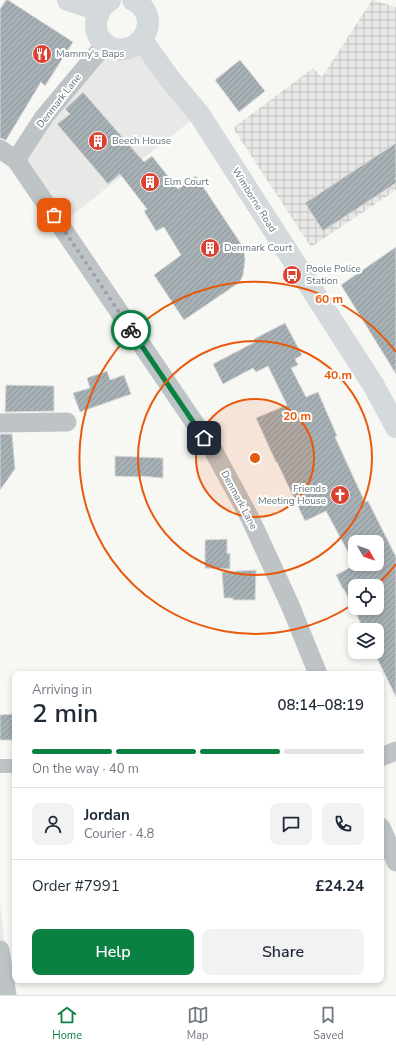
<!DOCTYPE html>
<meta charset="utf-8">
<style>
:root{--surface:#fff;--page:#f2f2f3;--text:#1f2937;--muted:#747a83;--line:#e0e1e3;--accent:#0b8043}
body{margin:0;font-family:"Nunito Sans",sans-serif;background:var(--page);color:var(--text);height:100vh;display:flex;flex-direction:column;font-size:15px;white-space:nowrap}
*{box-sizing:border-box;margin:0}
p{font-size:13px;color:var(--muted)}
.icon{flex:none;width:22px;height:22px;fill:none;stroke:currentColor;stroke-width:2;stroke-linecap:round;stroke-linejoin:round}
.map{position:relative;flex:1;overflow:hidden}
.side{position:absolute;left:12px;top:671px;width:372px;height:312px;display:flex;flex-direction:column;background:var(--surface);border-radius:8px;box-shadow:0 2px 6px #0003}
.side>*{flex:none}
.needle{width:26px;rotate:130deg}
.controls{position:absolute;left:348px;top:535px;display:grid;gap:8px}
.controls a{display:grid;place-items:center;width:36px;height:36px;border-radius:8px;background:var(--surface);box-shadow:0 2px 6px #0003;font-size:20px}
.pin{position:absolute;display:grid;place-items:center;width:34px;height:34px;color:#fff;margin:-17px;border-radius:8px;box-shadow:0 2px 6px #0006}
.courier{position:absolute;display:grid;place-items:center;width:40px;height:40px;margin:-20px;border:3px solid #0b8043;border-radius:50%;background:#fff;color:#222;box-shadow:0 1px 5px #0007}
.summary em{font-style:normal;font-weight:600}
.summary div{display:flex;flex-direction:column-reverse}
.summary{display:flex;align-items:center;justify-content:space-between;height:68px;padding:0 20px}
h1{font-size:26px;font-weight:600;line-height:30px}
.bar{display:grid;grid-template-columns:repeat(4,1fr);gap:6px 4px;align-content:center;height:48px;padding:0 20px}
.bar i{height:5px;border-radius:3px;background:var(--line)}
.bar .on{background:var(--accent)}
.bar p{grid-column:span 4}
.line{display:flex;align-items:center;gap:10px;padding:0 20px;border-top:1px solid var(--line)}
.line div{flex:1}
.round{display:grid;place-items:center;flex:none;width:42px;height:42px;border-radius:8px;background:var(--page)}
.cta{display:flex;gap:8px;margin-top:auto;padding:8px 20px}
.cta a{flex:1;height:46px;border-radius:8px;background:var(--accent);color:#fff;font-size:16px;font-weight:600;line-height:46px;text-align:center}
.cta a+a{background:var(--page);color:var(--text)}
.tab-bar{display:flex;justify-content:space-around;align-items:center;height:56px;border-top:1px solid var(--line);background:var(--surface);font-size:11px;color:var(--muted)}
.tab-bar a{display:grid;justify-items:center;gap:2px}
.tab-bar .on{color:var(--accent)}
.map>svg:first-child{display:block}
.built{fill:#e8e8e7}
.industrial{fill:url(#industrial-grid)}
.building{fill:url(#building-hatch);stroke:#d9d8d7;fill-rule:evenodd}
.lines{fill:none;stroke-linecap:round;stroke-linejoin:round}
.pedestrian{stroke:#bec4c6;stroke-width:14}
.minor{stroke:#bec4c6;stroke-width:19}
.secondary{stroke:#d4d9db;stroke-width:22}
.done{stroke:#97a3a7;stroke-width:4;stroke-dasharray:0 7.2}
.route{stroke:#0b8043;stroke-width:5}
.ring{fill:none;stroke:#e8590c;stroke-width:2}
.labels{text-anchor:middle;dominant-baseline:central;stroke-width:4;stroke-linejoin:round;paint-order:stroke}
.poi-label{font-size:10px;fill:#63767e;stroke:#fff;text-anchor:start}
.street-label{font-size:10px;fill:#63767e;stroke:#fff}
.centre{fill:#e8590c;stroke:#fff;stroke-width:2}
.ring-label{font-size:12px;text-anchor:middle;font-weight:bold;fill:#e8590c;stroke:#fff;stroke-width:4;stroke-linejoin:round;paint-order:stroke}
</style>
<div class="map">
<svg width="396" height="995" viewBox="0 0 396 995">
<defs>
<pattern id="industrial-grid" width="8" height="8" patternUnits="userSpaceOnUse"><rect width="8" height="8" fill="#e8e8e7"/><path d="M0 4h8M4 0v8" fill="none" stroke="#c0c1c0"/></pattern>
<pattern id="building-hatch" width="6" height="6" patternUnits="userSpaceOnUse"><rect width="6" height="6" fill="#a7b1b5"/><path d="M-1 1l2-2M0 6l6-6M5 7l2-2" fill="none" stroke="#8c9598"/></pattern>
</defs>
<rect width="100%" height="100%" fill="#f7f7f4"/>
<g class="built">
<path d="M105 44 135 46 199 114 60 225 16 160Z"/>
<path d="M0 902 9 995H0Z"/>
</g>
<path class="industrial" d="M372 0 396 7V190L311 247 233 128 313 68 322 77Z"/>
<g class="building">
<path d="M6 0H8L73 42 45 86 41 82 6 140 0 138V9Z"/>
<path d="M240 60 265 91 239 112 215 80Z"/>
<path d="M83 92 144 162 152 156 178 189 196 176 241 244 244 252 245 260 243 275 240 282 184 320 154 275 181 255 164 227 156 231 144 211 147 209 120 174 108 184 57 124 70 114 65 109Z"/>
<path d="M396 143V183L323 231 305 203Z"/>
<path d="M396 247V374L341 285Z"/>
<path d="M285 323 302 355 295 359 298 365 291 368 306 397 318 392 337 436 335 437 351 472 365 502 368 501 396 557V697L374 652H377V630H364L344 589H343L336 575 355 565 326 511 305 521 277 462H276L256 418 287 405 268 366 256 372 253 368 223 384 213 364 255 342 254 339ZM355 542H377V564H355ZM355 586H377V608H355Z"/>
<path d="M107 371 110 380 124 375 131 394 80 412 73 393 90 388 87 378Z"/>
<path d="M6 385 54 386V411L5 412Z"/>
<path d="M0 434H12L15 469 0 490Z"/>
<path d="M115 456 163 458V478L141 476V477L115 476Z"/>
<path d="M227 539V554L230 553V569L205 568V540Z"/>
<path d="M256 570 255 600H233V598H224L222 572Z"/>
<path d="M15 714V740H0V715Z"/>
</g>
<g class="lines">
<path class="pedestrian" d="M0 766H15"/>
<g class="minor">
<path d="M0 149 16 160 213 450 250 518 290 605 318 674"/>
<path d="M16 160 44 117 105 44"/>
<path d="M0 423 67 422"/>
<path d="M381 757 396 751"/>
<path d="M381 827 396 862"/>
<path d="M0 950 7 995"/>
</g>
<g class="secondary">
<path d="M68 0 99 10"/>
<path d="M110 0C95 9 90 32 105 44 123 58 148 43 148 22 148 13 142 4 133 0"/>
<path d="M142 40 169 78 199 114 374 386 396 427"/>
</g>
</g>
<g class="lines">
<path class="done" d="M54 215 131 330"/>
<path class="route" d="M131 330 204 438"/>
</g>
<circle cx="255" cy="458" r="59" fill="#e8590c" fill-opacity=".12"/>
<g class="ring">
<circle cx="255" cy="458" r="59"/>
<circle cx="255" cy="458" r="117"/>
<path d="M396 564A176 176 0 0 1 376 586M355 603A176 176 0 1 1 396 352"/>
</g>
<defs>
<g id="restaurant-disc" transform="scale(1)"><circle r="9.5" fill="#dc402f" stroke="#fff"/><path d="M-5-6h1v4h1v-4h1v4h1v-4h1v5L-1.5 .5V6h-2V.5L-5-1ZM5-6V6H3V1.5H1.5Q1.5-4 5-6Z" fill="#fff"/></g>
<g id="building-disc" transform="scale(1)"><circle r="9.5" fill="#dc402f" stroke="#fff"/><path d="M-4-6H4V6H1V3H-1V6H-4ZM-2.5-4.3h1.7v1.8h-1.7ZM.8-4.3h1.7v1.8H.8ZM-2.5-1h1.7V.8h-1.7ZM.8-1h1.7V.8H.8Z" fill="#fff"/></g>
<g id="bus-disc" transform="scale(1)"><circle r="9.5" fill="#dc402f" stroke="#fff"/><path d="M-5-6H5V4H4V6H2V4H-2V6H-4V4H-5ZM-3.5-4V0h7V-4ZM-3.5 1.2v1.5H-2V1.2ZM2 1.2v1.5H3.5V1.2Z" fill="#fff"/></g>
<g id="church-disc" transform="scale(1)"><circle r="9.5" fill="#dc402f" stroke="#fff"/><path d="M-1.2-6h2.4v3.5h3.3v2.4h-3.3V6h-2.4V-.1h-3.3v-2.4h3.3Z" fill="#fff"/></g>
</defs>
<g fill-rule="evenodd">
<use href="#restaurant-disc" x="42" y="54"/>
<use href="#building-disc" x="98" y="141"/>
<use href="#building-disc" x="150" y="182"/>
<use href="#building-disc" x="210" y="248"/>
<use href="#bus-disc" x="292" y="275"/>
<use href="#church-disc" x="340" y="495"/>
</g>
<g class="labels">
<g class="poi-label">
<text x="56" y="54">Mammy's Baps</text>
<text x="112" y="141">Beech House</text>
<text x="164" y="182">Elm Court</text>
<text x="224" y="248">Denmark Court</text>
<text x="306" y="269">Poole Police<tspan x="306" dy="12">Station</tspan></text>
<text x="326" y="489" text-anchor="end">Friends<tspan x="326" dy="12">Meeting House</tspan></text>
</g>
<g class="street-label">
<text transform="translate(59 101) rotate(-52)">Denmark Lane</text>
<text transform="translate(254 200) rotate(58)">Wimborne Road</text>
<text transform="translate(239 500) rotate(62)">Denmark Lane</text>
</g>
</g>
<circle cx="255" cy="458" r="6" class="centre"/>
<g class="ring-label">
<text x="329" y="303">60 m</text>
<text x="338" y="379">40 m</text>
<text x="297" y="420">20 m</text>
</g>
</svg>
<div class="controls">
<a><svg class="needle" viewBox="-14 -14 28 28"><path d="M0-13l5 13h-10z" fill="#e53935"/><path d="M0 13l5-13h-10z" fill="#747a83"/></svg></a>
<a><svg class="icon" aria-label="locate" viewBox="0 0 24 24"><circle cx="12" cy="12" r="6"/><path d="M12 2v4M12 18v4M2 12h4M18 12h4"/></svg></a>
<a><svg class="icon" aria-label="layers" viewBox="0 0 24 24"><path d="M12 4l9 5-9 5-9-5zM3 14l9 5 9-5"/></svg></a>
</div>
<div class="pin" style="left:54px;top:215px;background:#ea580c"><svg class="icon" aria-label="bag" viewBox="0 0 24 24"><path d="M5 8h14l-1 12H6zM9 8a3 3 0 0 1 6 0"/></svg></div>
<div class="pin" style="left:204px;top:438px;background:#1f2937"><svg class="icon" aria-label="home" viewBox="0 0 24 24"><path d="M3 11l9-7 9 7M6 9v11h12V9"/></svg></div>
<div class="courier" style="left:131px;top:330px"><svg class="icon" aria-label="bike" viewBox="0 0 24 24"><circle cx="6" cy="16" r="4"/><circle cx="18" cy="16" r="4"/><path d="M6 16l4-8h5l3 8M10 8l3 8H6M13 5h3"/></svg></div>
<section class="side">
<div class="summary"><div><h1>2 min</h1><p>Arriving in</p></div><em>08:14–08:19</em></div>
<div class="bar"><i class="on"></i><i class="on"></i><i class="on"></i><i></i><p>On the way · 40 m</p></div>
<div class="line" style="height:72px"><a class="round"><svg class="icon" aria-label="person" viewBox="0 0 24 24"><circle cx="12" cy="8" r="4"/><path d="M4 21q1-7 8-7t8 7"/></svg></a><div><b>Jordan</b><p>Courier · 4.8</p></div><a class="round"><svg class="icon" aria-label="chat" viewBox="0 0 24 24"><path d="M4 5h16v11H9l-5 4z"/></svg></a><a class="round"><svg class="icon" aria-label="phone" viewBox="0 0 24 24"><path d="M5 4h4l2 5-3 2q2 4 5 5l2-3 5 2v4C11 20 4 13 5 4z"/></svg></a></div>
<div class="line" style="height:52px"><div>Order #7991</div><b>£24.24</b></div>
<div class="cta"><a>Help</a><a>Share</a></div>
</section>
</div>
<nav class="tab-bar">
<a class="on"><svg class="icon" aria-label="home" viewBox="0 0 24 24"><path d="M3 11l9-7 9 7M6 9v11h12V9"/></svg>Home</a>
<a><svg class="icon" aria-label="map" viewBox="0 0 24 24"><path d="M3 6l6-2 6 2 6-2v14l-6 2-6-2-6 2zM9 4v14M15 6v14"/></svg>Map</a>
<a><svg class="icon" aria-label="saved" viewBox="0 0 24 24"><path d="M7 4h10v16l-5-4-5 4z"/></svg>Saved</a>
</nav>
